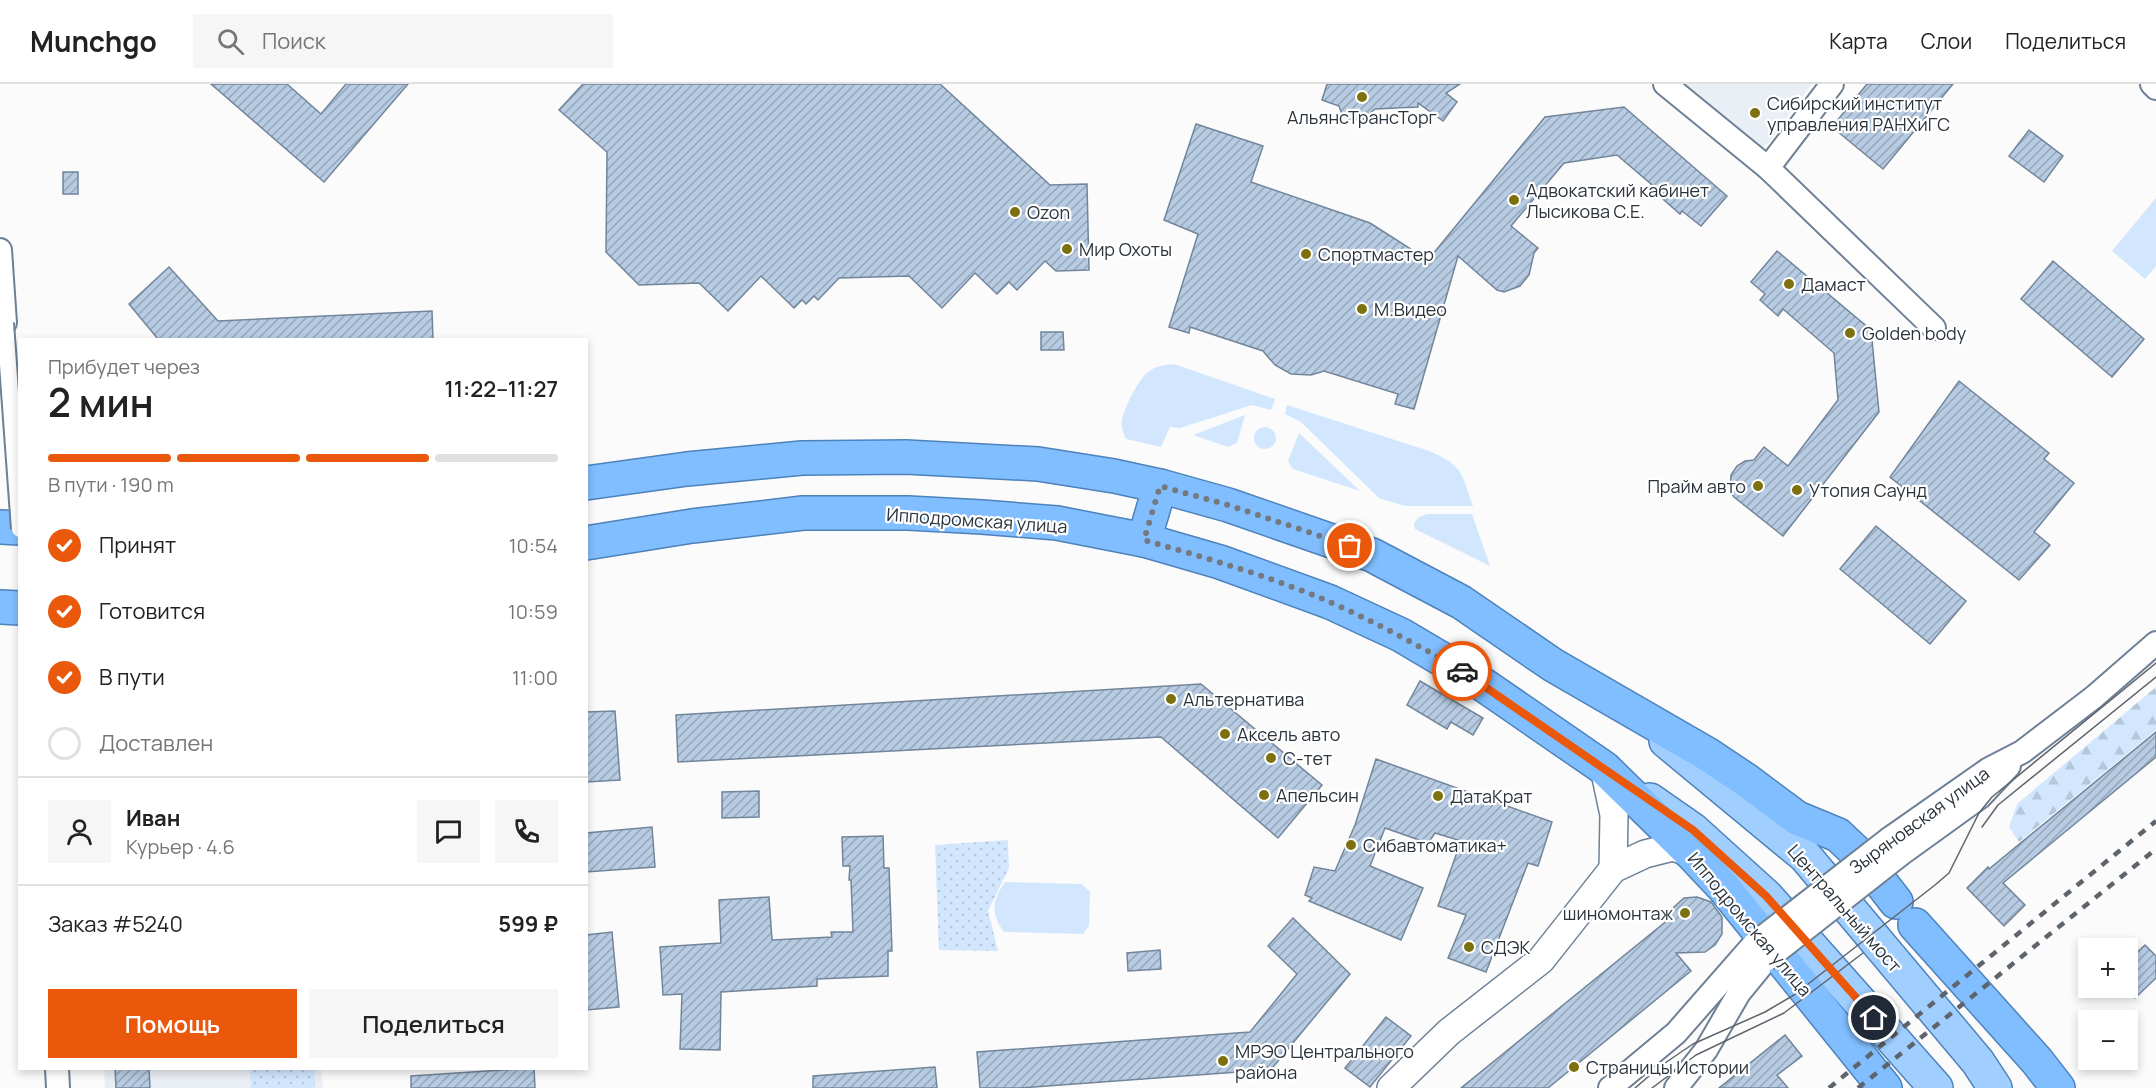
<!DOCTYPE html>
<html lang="ru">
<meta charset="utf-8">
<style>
:root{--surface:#fff;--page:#f6f6f6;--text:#222;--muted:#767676;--line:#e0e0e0;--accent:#ea580c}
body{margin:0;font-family:Manrope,sans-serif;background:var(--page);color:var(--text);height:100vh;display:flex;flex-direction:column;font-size:22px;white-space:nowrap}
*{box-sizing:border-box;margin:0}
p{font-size:20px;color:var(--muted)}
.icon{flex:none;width:33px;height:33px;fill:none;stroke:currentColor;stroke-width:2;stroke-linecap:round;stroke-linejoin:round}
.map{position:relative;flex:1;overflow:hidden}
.sheet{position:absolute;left:18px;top:254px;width:570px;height:732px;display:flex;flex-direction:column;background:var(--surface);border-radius:0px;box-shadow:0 3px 9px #0003}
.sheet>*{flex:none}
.controls{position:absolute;left:2078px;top:854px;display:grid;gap:12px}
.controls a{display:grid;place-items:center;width:60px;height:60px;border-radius:0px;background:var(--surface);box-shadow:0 3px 9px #0003;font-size:30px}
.pin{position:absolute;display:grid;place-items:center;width:51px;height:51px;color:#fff;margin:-26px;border:3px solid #fff;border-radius:50%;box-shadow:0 2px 6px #0007}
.courier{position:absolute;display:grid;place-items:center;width:60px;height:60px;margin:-30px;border:4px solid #ea580c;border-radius:50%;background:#fff;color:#222;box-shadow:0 2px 8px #0007}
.headline em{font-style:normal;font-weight:600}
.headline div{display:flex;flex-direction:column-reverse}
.headline{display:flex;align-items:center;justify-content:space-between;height:102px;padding:0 30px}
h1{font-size:39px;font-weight:600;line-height:45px}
.bar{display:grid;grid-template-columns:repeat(4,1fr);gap:9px 6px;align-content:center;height:72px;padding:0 30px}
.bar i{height:8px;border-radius:4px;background:var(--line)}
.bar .on{background:var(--accent)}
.bar p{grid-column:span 4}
.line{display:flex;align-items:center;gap:15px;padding:0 30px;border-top:2px solid var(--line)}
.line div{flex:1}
.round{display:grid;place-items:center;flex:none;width:63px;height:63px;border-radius:0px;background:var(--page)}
ol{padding:0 30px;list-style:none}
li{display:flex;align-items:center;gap:18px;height:66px}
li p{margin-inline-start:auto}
li .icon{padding:6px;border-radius:50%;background:var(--accent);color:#fff;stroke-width:4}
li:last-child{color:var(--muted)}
li i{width:33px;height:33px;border:3px solid var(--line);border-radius:50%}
.primary-button{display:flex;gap:12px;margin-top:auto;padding:12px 30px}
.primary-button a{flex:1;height:69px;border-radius:0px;background:var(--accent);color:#fff;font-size:24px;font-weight:600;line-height:69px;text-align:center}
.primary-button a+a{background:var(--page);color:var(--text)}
header{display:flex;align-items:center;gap:36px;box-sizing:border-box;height:84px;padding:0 30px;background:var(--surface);border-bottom:2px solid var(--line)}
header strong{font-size:28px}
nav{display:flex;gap:33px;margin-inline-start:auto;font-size:21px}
.search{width:420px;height:54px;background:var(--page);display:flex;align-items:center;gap:15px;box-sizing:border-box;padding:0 21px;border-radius:0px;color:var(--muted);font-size:22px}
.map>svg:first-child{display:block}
.built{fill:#eaeff5}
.green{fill:#d2e7fe}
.forest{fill:url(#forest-firs)}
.park{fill:url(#park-dots)}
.building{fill:url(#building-hatch);stroke:#72859b;stroke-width:1.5}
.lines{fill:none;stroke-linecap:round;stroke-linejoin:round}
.minor-casing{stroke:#6d8095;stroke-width:26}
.tertiary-casing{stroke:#6d8095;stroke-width:30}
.primary-casing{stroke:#4d82bb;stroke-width:36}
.trunk-casing{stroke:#4d82bb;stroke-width:36}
.minor{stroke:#fff;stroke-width:22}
.tertiary{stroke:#fff;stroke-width:27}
.primary{stroke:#a0ceff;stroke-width:33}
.trunk{stroke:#80beff;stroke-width:33}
.tram{stroke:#5e646b;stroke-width:1.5}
.rail{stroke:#5e646b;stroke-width:4.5;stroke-dasharray:8 8;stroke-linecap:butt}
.pedestrian-bridge-casing{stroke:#6d8095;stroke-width:20;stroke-linecap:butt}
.minor-bridge-casing{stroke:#6d8095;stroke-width:26;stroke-linecap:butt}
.pedestrian-bridge{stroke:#fff;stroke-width:16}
.minor-bridge{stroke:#fff;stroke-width:22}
.done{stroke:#74797f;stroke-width:6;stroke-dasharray:0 10.8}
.route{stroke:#ea580c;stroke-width:8}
.poi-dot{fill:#7c700f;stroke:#fff;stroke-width:2}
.labels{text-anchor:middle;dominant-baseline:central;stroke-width:4.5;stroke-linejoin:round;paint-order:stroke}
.poi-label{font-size:18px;fill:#2b333c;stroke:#fff;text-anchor:start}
.street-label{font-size:18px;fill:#2b333c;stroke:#fff}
</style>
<header>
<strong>Munchgo</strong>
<div class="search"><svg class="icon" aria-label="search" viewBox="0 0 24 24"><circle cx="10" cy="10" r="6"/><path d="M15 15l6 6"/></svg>Поиск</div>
<nav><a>Карта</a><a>Слои</a><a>Поделиться</a></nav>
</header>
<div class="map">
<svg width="2156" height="1004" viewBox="0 0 2156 1004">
<defs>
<pattern id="forest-firs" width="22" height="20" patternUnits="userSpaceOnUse" patternTransform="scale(1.5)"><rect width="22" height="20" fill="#d2e7fe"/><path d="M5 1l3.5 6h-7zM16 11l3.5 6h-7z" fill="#b4c7db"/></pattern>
<pattern id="park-dots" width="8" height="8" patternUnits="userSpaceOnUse" patternTransform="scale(1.5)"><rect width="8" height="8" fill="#d2e7fe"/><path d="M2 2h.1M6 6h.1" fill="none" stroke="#b4c7db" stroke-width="1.8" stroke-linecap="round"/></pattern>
<pattern id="building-hatch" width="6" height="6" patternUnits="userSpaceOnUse" patternTransform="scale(1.5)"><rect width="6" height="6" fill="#b7cce3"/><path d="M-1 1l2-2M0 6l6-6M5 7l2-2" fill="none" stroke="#95a6b9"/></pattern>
</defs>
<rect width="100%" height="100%" fill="#fbfbfb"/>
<g class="built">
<path d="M1685 0H1812L1769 58 1761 64Z"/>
<path d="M104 984H321L323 1004H105Z"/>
</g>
<g class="green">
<path d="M2156 114V182L2145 195 2112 167Z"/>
<path d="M1174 280 1275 315 1271 326 1252 321 1180 344 1170 343 1161 363 1126 355C1123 349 1121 343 1122 336 1124 325 1138 296 1147 289 1155 282 1163 281 1174 280Z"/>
<path d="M1287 321 1429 367C1464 382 1461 389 1473 422H1405L1379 414 1301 338 1285 330Z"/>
<path d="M1245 331 1237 359 1228 363 1193 351Z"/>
<circle cx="1265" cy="354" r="11"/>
<path d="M1299 349 1360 407 1293 385 1288 377Z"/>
<path d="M1427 430H1472L1490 482 1415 445 1414 439 1419 433Z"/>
<path d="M1005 798 1082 800 1090 808 1089 842 1083 850 1004 848C990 829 992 817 1005 798Z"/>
</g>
<path class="forest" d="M2156 603V646L2019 758 2009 743 2017 720Z"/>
<g class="park">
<path d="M1008 756 1009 784 988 827 998 867 939 866 935 761Z"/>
<path d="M275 984H314L315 1004H251L250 986Z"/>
</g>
<g class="building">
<path d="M211 0H287L321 30 346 0H408L324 98Z"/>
<path d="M583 0H940L1050 101 1087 100 1089 186 1056 187 1045 177 1017 206 1009 198 997 210 975 189 942 224 909 192 839 194 818 216 814 212 806 220 802 216 794 224 761 192 728 227 699 199 639 201 606 168 607 68 559 26Z"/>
<path d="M1327 0H1460L1446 9 1457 18 1443 37 1418 19V23L1375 25 1362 36 1348 35 1342 30 1339 22 1322 16Z"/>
<path d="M1867 0H1953L1883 85 1832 43Z"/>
<path d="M1624 23 1727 112 1701 142 1682 127 1680 130 1663 115 1665 112 1617 71 1564 79 1511 142 1538 164 1534 169 1529 191 1520 202 1504 208 1497 206 1458 172 1414 325 1395 320 1398 310 1324 287 1311 291 1291 290 1275 281 1263 267 1190 243 1189 249 1169 243 1198 150 1164 136 1196 40 1263 62 1251 98 1370 139 1428 176 1545 33Z"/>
<path d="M2029 46 2063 72 2044 98 2009 72Z"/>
<rect x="63" y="88" width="15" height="22"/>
<path d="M1777 167 1871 246 1879 328 1783 452 1734 413 1730 407 1731 391 1737 382 1745 377 1754 376 1764 363 1788 382 1838 316 1834 269 1783 225 1778 232 1760 216 1765 210 1751 198Z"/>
<path d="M2053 177 2144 255 2112 293 2021 215Z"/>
<path d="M169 183 218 237 432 227 433 255H158L129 220Z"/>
<path d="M1041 248H1063L1064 266H1041Z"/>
<path d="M1959 297 2049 369 2044 375 2074 399 2034 448 2050 461 2019 496 1890 393Z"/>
<path d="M1876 442 1966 517 1930 560 1840 485Z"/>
<path d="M1420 597 1483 634 1473 651 1451 638 1447 645 1407 621Z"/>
<path d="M1201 600 1322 701 1278 754 1161 653 678 678 676 631Z"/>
<path d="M615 627 620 696 586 698V628Z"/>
<path d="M2156 648V673L2003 799 2025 821 2004 842 1967 804 1988 783 1989 785Z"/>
<path d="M1376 675 1552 738 1538 782 1528 779 1486 888 1448 874 1466 831 1438 822 1461 757 1435 749 1428 759 1385 744 1370 782 1423 804 1401 856 1309 817 1312 814 1305 811 1314 783 1335 787 1355 741Z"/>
<path d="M759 707V733L722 734V708Z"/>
<path d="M652 743 655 783 586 788V749Z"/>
<path d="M883 752 884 784H889L892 867H888V892L817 895V902L721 908 720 966 680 965 682 910 663 911 660 863 721 859 719 816 769 813 772 856 832 853 831 848H853L851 796H849L850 782H843L842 753Z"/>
<path d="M1697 813 1711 818 1722 833V850L1715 861 1705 868 1676 869 1691 887 1548 1004H1461L1669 835 1674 823 1684 814Z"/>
<path d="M1293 834 1350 890 1273 983 1252 987 1020 1004H980L977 968 1250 948 1297 890 1268 862Z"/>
<path d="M612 848 619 923 586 926V851Z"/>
<path d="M2145 861 2156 872V894L2135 914 2127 905V878Z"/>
<path d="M1160 866 1161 885 1128 887 1127 869Z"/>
<path d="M1386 933 1411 952 1370 1003 1345 984Z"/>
<path d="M1785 951 1802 972 1777 991 1788 1004H1719Z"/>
<path d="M935 983 937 1004H813V992Z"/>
<path d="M115 984H149L150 1004H116Z"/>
<path d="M534 984 535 1004H411V992Z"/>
</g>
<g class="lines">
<g class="minor-casing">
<g id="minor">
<path d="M1665 0 1768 84 1934 244"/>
<path d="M2152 0 2156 4"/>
<path d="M1768 84 1832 0"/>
<path d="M0 166 5 239"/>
<path d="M1889 755 1989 685 2022 668 2094 613 2156 559"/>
<path d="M1901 770 1980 713 2009 682"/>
<path d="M57 984 58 1004"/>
<path d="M1610 1004 1676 949 1754 860"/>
<path d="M1676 1004 1706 966 1739 909 1766 876"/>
</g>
</g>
<g class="tertiary-casing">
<g id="tertiary">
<path d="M1604 684 1614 731 1613 785"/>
<path d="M1391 1004 1449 948 1541 876 1613 785 1645 770 1673 763 1691 769"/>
</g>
</g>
<g class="primary-casing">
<g id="primary">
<path d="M1666 657 1805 772 1978 978 1995 1004"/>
<path d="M1650 716 1693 746 1766 812 1936 1004"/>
</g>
</g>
<g class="trunk-casing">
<g id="trunk">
<path d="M586 399 687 385 802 374 906 373 1038 380 1114 392 1160 402 1228 421 1372 471 1461 518 1553 581 1707 670 1746 696 1797 734 1838 751 1856 768"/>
<path d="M0 443 20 444"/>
<path d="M1144 456 1160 402"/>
<path d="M586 459 692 442 803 429H908L982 433 1057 439 1144 456 1220 478 1330 518 1401 551 1472 593 1604 684 1691 769 1724 804 1885 1004"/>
<path d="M0 523 20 524"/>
<path d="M1879 796 1896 818"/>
<path d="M1915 841 2037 977 2058 1004"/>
</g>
</g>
<use href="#minor" class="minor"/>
<use href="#tertiary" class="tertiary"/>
<use href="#primary" class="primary"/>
<use href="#trunk" class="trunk"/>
<g class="tram">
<path d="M1982 743 1998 721 2156 593"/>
<path d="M1635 1004 1662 981 1693 960 1765 928 1794 911 1935 801 1949 789 1979 729 1992 713 2156 579"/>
<path d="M1652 1004 1696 971 1784 929 1863 869"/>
</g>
<g class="rail">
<path d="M1829 1004 2156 737"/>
<path d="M1858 1004 2156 765"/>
</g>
<g class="pedestrian-bridge-casing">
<path id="pedestrian-bridge" d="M5 239 20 445"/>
</g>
<g class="minor-bridge-casing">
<g id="minor-bridge">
<path d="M1754 860 1889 755"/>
<path d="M1766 876 1901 770"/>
</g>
</g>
<use href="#pedestrian-bridge" class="pedestrian-bridge"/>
<use href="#minor-bridge" class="minor-bridge"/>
</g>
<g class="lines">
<path class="done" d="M1350 462 1228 421 1160 402 1144 456C1206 474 1273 493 1332 519 1377 539 1420 562 1462 587"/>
<path class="route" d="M1462 587 1693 746 1766 812 1874 934"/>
</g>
<g class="poi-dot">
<circle cx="1362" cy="13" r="6"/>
<circle cx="1755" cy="29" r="6"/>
<circle cx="1514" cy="116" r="6"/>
<circle cx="1015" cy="128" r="6"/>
<circle cx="1067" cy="165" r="6"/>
<circle cx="1306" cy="170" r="6"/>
<circle cx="1789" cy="200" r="6"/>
<circle cx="1362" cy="225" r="6"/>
<circle cx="1850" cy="249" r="6"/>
<circle cx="1758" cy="402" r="6"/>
<circle cx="1797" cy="406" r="6"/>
<circle cx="1171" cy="615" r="6"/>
<circle cx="1225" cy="650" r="6"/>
<circle cx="1271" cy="674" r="6"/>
<circle cx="1264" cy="711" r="6"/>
<circle cx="1438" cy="712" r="6"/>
<circle cx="1351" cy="761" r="6"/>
<circle cx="1685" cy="829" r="6"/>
<circle cx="1469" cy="863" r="6"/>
<circle cx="1223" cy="977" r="6"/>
<circle cx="1574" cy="983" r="6"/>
</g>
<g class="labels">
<g class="poi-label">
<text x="1767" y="19">Сибирский институт<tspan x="1767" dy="21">управления РАНХиГС</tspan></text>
<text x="1362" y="33" text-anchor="middle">АльянсТрансТорг</text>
<text x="1526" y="106">Адвокатский кабинет<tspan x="1526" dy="21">Лысикова С.Е.</tspan></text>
<text x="1027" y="128">Ozon</text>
<text x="1079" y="165">Мир Охоты</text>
<text x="1318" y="170">Спортмастер</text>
<text x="1801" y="200">Дамаст</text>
<text x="1374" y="225">М.Видео</text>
<text x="1862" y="249">Golden body</text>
<text x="1746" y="402" text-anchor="end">Прайм авто</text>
<text x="1809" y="406">Утопия Саунд</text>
<text x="1183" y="615">Альтернатива</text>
<text x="1237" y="650">Аксель авто</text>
<text x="1283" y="674">С-тет</text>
<text x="1276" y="711">Апельсин</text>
<text x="1450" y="712">ДатаКрат</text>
<text x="1363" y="761">Сибавтоматика+</text>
<text x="1673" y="829" text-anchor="end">шиномонтаж</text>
<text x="1481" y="863">СДЭК</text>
<text x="1235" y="967">МРЭО Центрального<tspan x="1235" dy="21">района</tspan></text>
<text x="1586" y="983">Страницы Истории</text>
</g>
<g class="street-label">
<text transform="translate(977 436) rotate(4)">Ипподромская улица</text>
<text transform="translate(1919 736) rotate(-36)">Зыряновская улица</text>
<text transform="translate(1845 824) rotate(49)">Центральный мост</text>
<text transform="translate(1750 840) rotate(50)">Ипподромская улица</text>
</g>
</g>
</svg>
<div class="controls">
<a>+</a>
<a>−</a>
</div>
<div class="pin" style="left:1350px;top:462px;background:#ea580c"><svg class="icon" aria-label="bag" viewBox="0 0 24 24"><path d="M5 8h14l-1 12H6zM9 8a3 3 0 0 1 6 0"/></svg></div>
<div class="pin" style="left:1874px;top:934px;background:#1f2937"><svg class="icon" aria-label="home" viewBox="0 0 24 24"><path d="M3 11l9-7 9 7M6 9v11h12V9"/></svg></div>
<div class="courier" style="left:1462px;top:587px"><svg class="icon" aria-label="car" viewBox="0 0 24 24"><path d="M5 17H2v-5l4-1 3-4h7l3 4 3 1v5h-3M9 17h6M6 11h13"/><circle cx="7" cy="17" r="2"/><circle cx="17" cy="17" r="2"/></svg></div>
<section class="sheet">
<div class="headline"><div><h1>2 мин</h1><p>Прибудет через</p></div><em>11:22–11:27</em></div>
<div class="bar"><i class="on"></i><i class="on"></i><i class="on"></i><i></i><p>В пути · 190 m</p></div>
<ol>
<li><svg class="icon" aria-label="check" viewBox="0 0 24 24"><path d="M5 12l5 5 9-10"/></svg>Принят<p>10:54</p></li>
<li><svg class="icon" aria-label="check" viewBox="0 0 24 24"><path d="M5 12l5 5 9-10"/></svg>Готовится<p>10:59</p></li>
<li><svg class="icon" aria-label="check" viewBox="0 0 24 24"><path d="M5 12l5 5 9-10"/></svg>В пути<p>11:00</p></li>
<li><i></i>Доставлен</li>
</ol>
<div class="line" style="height:108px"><a class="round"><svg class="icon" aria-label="person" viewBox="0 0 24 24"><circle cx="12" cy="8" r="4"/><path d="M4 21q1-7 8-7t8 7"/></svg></a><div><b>Иван</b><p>Курьер · 4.6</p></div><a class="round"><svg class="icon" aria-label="chat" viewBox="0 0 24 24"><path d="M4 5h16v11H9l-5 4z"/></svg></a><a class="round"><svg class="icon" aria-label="phone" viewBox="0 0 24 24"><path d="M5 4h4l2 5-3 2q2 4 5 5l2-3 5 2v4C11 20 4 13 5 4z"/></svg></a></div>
<div class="line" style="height:78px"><div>Заказ #5240</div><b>599 ₽</b></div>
<div class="primary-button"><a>Помощь</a><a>Поделиться</a></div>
</section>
</div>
